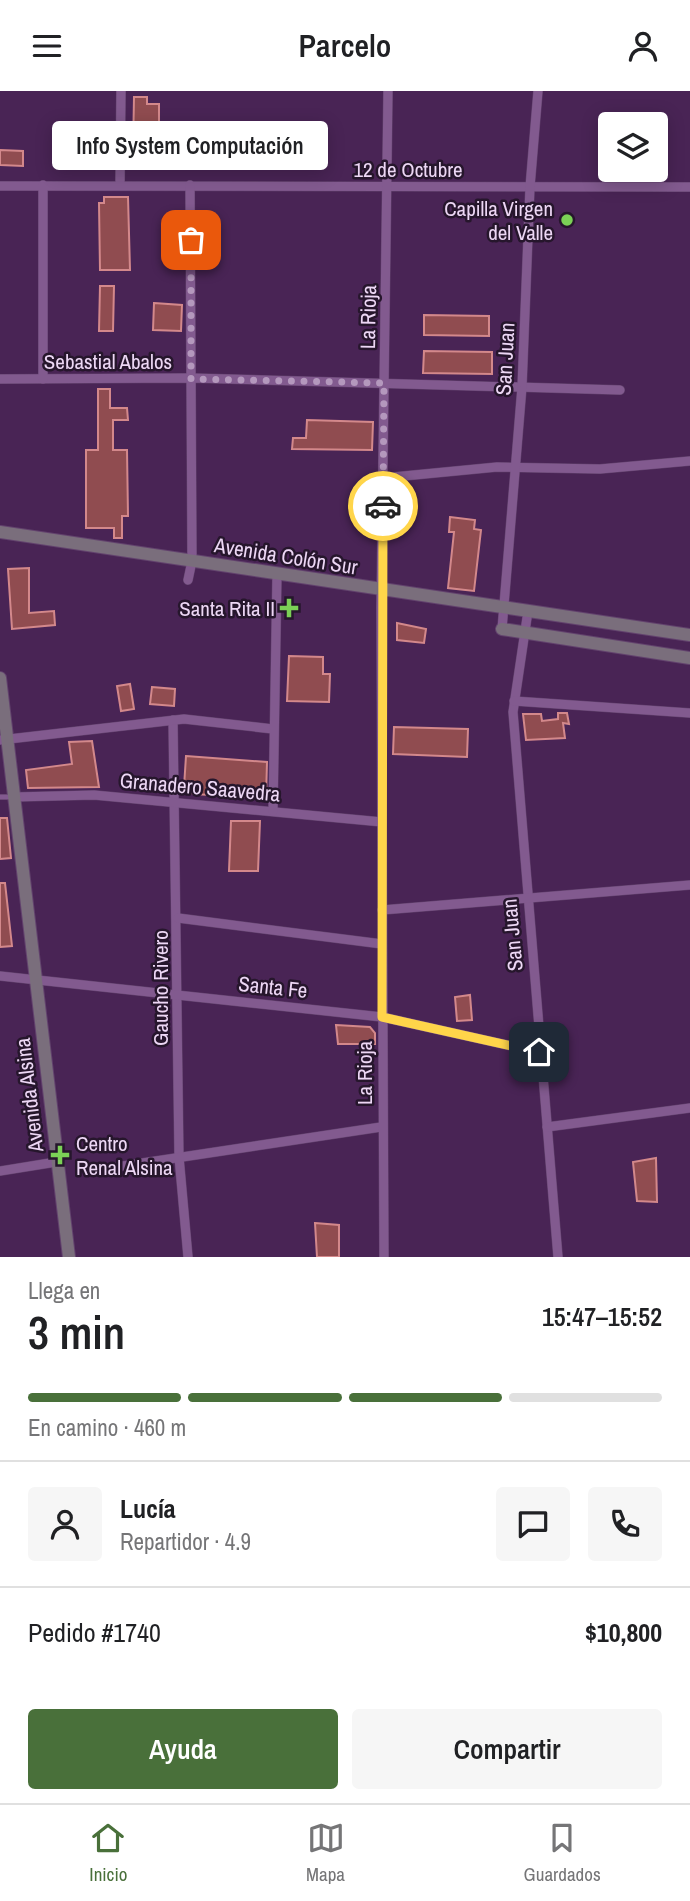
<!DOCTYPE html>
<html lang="es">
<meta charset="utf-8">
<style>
:root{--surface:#fff;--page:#f6f6f6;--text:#202124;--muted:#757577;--line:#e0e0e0;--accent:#49703a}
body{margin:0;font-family:"Archivo Narrow",sans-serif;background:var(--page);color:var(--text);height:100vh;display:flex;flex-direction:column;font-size:26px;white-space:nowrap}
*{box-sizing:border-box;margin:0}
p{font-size:23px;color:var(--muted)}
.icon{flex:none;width:38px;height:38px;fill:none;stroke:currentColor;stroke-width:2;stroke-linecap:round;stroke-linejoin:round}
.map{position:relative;height:1166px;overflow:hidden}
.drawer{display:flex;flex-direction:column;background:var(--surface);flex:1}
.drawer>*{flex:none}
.buttons{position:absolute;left:598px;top:21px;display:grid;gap:14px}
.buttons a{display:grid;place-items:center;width:70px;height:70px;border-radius:7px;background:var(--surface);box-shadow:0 4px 18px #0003;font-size:35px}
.pin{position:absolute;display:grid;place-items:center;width:60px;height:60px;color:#fff;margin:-30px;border-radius:14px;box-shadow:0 4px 10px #0006}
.courier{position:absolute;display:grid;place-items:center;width:70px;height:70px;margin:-35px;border:5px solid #ffd54a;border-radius:50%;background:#fff;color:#222;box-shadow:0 2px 9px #0007}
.bubble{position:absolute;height:49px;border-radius:7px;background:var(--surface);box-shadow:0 4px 18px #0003;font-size:23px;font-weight:600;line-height:49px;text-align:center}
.summary em{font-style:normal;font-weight:600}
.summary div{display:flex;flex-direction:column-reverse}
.summary{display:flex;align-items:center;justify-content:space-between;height:119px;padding:0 28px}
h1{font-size:46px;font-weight:600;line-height:52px}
.bar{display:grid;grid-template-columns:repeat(4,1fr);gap:10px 7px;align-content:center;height:84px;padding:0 28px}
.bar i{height:9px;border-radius:5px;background:var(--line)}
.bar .active{background:var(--accent)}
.bar p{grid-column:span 4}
.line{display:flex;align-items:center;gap:18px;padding:0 28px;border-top:2px solid var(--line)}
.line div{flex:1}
.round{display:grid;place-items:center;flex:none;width:74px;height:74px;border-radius:7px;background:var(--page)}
.cta{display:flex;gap:14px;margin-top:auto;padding:14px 28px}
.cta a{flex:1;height:80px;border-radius:7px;background:var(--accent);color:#fff;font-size:28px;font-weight:600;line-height:80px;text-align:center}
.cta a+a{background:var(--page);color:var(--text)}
header{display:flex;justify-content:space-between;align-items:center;height:91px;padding:0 28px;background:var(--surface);font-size:32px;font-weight:600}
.menu{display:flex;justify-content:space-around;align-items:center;height:98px;border-top:2px solid var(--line);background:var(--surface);font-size:19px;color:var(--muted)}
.menu a{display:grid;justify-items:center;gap:4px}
.menu .active{color:var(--accent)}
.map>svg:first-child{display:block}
.building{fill:#904c50;stroke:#d3888b;stroke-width:2}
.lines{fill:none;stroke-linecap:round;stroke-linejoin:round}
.service-casing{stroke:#63436e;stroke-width:6}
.minor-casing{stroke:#63436e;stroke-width:10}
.secondary-casing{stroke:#63436e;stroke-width:14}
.service{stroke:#825a8f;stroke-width:4.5}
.minor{stroke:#825a8f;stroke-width:9}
.secondary{stroke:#7a6e7c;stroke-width:12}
.done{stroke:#b498bd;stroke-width:7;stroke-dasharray:0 12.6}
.route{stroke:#ffd54a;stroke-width:9}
.poi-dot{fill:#7bd156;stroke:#26162c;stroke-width:2.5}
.labels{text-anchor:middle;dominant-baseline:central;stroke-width:5;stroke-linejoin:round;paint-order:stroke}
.street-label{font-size:21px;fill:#edd7f5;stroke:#26162c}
.poi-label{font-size:21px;fill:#edd7f5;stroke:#26162c;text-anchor:end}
</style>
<header><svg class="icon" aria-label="menu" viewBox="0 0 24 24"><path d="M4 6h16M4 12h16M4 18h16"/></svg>Parcelo<svg class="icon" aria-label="person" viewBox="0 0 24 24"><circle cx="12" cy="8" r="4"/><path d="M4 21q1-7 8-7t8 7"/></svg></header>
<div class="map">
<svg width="690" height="1166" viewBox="0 0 690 1166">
<rect width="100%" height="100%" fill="#492455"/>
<g class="building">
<path d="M134 6H147V13H159V33H202L201 68H189V64H140V60H133Z"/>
<path d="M0 59 23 60V75L0 74Z"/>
<path d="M104 106H128L130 179H100L99 112H104Z"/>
<path d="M100 195H114L113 240H99Z"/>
<path d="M154 212 182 214 181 240 153 239Z"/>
<path d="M424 224 489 225V245L424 244Z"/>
<path d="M424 260 492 261V283L423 282Z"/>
<path d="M98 298H110V317H127L128 329H113V359H127L128 425H122V447H114V437H86V359H98Z"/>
<path d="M307 329 373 331 372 359 292 358 293 347H306Z"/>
<path d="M450 426 475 429 474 438 481 439 474 500 448 497 454 441H449Z"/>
<path d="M29 477V522L54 520 55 534 12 538 8 478Z"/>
<path d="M397 532 426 538 424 552 397 549Z"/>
<path d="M289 565 323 566V583H330L329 611 287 610Z"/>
<path d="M130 593 134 618 121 620 117 595Z"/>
<path d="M152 596 175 598 174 615 150 613Z"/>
<path d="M558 622H567L569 633 563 632 565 647 526 649 523 623H541L542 630 558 628Z"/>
<path d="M394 636 468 638 467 666 393 663Z"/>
<path d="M92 650 99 696 28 697 26 679 72 673 69 651Z"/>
<path d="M186 665 267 671 266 707 193 703 184 696Z"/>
<path d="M0 727H7L11 767 0 768Z"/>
<path d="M231 730H260L258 780H229Z"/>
<path d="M0 792H5L12 855 0 856Z"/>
<path d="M470 904 472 929 457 930 455 906Z"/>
<path d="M336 934 370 936 375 942V953H338Z"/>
<path d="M656 1067 657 1111 637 1110 633 1071Z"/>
<path d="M315 1132 339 1134V1166H317Z"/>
</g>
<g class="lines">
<g class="service-casing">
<path id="service" d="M0 706H14"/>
</g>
<g class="minor-casing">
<g id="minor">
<path d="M120 93 121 0"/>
<path d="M0 95 690 96"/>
<path d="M0 288 191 287 620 299"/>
<path d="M43 288V94"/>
<path d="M383 387 497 376 600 378 690 370"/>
<path d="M188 489 192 470 190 94"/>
<path d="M528 520 513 621 558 1166"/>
<path d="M502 538 522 296 530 96 538 0"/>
<path d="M514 610 690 622"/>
<path d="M173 629 179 1066 188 1166"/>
<path d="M0 649 184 628 273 638"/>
<path d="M14 706 94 704 382 731"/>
<path d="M273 720 277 483"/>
<path d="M382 819 690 794"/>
<path d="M178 827 382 853"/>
<path d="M0 885 382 926 539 961"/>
<path d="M547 1036 690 1017"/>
<path d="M116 1076 381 1036"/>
<path d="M0 1080 56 1071"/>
<path d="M384 1166 381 517 388 0"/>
</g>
</g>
<g class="secondary-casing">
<g id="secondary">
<path d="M0 441 690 544"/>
<path d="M502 538 690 567"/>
<path d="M0 587 69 1166"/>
</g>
</g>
<use href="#service" class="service"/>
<use href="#minor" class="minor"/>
<use href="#secondary" class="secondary"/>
</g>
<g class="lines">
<path class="done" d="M191 149V288L384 292 383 415"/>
<path class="route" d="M383 415 382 926 539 961"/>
</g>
<g class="poi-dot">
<circle cx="567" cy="129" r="7"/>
<path d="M285.5 506.5h7v7h7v7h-7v7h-7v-7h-7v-7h7z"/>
<path d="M56.5 1053.5h7v7h7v7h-7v7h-7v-7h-7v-7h7z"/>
</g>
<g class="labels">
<g class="street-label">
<text x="408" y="78">12 de Octubre</text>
<text transform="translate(368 226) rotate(-89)">La Rioja</text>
<text transform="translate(505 268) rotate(-87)">San Juan</text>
<text x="108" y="270">Sebastial Abalos</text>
<text transform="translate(286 465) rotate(9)">Avenida Colón Sur</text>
<text transform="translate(200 696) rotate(5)">Granadero Saavedra</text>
<text transform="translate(512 844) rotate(-95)">San Juan</text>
<text transform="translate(273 896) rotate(6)">Santa Fe</text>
<text transform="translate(160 897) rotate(-90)">Gaucho Rivero</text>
<text transform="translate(364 982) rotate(-90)">La Rioja</text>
<text transform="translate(29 1004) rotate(-97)">Avenida Alsina</text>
</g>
<g class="poi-label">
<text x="553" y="117">Capilla Virgen<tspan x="553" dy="24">del Valle</tspan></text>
<text x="275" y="517">Santa Rita II</text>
<text x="76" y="1052" text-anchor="start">Centro<tspan x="76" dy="24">Renal Alsina</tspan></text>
</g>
</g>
</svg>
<div class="buttons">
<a><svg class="icon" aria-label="layers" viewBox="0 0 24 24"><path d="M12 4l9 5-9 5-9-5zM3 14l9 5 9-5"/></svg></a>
</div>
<div class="pin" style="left:191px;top:149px;background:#ea580c"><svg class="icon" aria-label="bag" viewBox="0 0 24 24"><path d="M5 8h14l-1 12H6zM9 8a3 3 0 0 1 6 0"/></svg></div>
<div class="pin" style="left:539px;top:961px;background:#1f2937"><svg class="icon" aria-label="home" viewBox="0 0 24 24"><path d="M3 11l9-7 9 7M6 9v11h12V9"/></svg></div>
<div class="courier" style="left:383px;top:415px"><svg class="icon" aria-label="car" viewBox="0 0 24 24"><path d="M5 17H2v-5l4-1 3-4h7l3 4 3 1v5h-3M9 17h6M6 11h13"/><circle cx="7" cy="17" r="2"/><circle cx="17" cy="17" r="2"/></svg></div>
<div class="bubble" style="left:52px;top:30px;width:276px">Info System Computación</div>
</div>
<section class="drawer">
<div class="summary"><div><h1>3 min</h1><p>Llega en</p></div><em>15:47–15:52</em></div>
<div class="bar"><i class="active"></i><i class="active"></i><i class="active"></i><i></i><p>En camino · 460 m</p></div>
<div class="line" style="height:126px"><a class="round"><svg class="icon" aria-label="person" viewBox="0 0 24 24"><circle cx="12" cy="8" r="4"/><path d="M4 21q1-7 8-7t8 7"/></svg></a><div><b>Lucía</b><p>Repartidor · 4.9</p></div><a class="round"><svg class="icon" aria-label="chat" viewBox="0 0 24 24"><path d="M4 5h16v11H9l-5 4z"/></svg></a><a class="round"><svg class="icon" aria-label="phone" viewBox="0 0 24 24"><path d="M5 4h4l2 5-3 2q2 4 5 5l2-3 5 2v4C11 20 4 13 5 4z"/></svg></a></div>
<div class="line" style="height:91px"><div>Pedido #1740</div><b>$10,800</b></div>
<div class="cta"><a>Ayuda</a><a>Compartir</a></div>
</section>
<nav class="menu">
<a class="active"><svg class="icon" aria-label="home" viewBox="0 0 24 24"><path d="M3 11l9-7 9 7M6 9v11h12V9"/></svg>Inicio</a>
<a><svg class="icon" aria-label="map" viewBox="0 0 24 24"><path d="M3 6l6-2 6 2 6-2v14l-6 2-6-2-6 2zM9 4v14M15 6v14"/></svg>Mapa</a>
<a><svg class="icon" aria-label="saved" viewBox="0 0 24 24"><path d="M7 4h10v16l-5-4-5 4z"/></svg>Guardados</a>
</nav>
